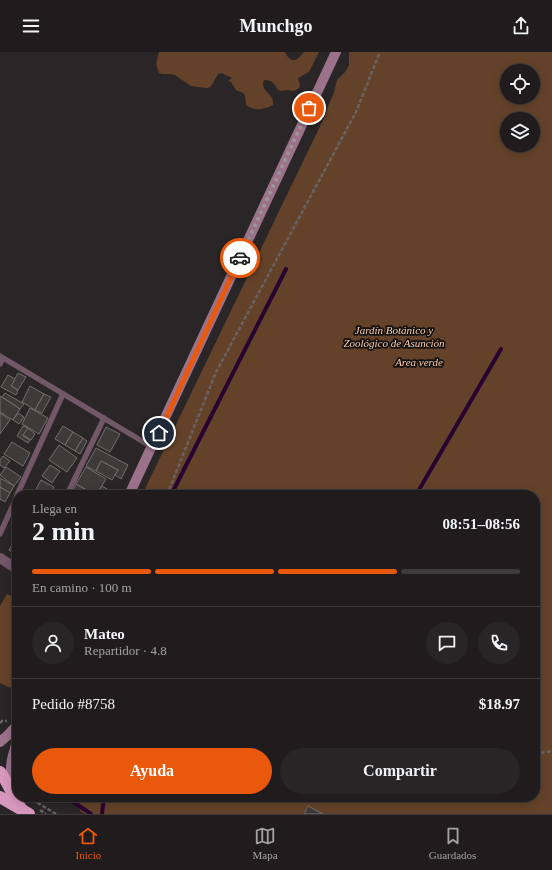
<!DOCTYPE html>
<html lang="es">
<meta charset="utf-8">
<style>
:root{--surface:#201c1d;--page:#282526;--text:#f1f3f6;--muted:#a2a1a4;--line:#3d3a3b;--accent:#ea580c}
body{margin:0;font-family:Georgia,serif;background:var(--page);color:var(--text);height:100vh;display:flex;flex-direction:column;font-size:15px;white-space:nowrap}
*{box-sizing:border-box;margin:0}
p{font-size:13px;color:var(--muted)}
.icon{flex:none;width:22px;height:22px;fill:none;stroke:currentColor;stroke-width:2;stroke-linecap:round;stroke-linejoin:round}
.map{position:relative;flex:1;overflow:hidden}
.details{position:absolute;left:12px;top:438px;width:528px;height:312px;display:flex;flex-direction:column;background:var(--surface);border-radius:16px;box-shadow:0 2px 10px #0003,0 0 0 1px var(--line)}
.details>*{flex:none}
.tools{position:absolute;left:500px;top:12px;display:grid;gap:8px}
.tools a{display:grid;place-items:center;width:40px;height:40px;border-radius:50%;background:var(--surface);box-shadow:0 2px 10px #0003,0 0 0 1px var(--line);font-size:20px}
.pin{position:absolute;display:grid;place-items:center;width:34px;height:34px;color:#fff;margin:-17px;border:2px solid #fff;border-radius:50%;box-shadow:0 1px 4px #0007}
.courier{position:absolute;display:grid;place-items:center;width:40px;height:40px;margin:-20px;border:3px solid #ea580c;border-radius:50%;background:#fff;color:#222;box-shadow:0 1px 5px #0007}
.overview em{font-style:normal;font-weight:700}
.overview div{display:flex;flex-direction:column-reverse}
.overview{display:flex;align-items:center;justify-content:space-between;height:68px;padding:0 20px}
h1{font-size:26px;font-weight:700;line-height:30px}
.bar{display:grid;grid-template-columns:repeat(4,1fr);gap:6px 4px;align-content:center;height:48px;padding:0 20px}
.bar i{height:5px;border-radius:3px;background:var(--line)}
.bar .current{background:var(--accent)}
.bar p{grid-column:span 4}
.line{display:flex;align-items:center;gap:10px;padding:0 20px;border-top:1px solid var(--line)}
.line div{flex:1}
.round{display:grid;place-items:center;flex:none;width:42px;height:42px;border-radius:21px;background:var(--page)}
.primary-button{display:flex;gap:8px;margin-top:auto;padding:8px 20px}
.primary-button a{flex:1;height:46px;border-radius:24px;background:var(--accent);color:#fff;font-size:16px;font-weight:700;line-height:46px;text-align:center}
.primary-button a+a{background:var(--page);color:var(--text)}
header{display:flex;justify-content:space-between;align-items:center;height:52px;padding:0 20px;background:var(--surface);font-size:18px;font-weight:700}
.tabs{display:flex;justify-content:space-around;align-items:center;height:56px;border-top:1px solid var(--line);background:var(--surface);font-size:11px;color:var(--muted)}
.tabs a{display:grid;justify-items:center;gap:2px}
.tabs .current{color:var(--accent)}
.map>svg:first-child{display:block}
.green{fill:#644229;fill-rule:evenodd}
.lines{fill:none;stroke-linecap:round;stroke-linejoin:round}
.stream{stroke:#280332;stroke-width:4}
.building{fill:#3e3a39;stroke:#726e6d}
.path{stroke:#676364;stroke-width:2.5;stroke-dasharray:4 2;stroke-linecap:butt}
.lane{stroke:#725767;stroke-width:5.5}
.street{stroke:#725767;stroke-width:10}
.secondary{stroke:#9b728a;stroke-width:10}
.highway{stroke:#d898be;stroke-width:12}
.highway-bridge{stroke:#d898be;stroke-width:12}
.done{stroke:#9a9797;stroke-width:4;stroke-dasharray:0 7.2}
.route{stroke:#ea580c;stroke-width:5}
.labels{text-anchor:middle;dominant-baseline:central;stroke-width:3.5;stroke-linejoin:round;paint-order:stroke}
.park-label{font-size:11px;font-style:italic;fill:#feccaa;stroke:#121010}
</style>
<header><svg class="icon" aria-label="menu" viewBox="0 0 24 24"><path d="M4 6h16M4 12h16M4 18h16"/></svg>Munchgo<svg class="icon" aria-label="share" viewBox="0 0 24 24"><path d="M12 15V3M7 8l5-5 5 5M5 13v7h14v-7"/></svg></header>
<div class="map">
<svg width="552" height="762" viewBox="0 0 552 762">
<rect width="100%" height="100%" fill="#2a2627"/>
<g class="green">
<path d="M159 0H285C291 13 297 9 304 0H319L309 20 298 26 300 33 299 36 294 39 287 38 281 39 278 38C275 32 272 28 264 28 259 40 275 41 273 53 264 58 254 59 246 53L245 43 243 41 236 38 231 30 228 29 232 26 221 21 218 22 212 33 210 35 207 36 191 34 175 23 171 22H162L159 21 156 12Z"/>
<path d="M349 0H552V762H85L80 759 77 745H535V443H142L325 64 328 54 334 41 337 28 346 19 349 13ZM507 19H533V45H507ZM507 67H533V93H507Z"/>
<path d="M7 542 17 547V624L10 636 0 631V554Z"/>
</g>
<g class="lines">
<g class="stream">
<path d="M171 443 286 217"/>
<path d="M416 443 501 297"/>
<path d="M66 745 91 762"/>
<path d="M102 762 104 745"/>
</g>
</g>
<g class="building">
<path d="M18 321 26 325 18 338 11 334Z"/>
<path d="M8 323 15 327 11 334 18 338 16 343 1 335Z"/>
<path d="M30 334 44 342 35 358 22 350Z"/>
<path d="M5 341 24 352 20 357 2 345Z"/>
<path d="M44 342 51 345 42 361 35 358Z"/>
<path d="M0 344 20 357 13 368 0 360Z"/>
<path d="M30 356 48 366 39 382 22 372Z"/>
<path d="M0 361 10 368 0 382Z"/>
<path d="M18 361 24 365 19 372 13 368Z"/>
<path d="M23 374 28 376 23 384 30 388 28 391 17 384Z"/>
<path d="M63 374 73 380 65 393 55 387Z"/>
<path d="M106 375 120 382 110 400 97 393Z"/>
<path d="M28 376 35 382 31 388 23 383Z"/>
<path d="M73 380 83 386 75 399 65 393Z"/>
<path d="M83 386 87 389 80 402 75 399Z"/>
<path d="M12 390 30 401 23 414 4 402Z"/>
<path d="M59 393 77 406 67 420 49 408Z"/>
<path d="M96 396 128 413 121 427 115 423 118 418 101 409 96 419 86 414Z"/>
<path d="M3 404 10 409 4 416 0 413V408Z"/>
<path d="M101 409 118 418 112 428 96 419Z"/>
<path d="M50 413 60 419 52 431 42 424Z"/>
<path d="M6 415 21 425 14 434 0 423Z"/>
<path d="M86 415 106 427 96 443 76 432Z"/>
<path d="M0 426 14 434 10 441 0 435Z"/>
<path d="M41 428 54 435 50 443 42 440 41 443 35 439Z"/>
<path d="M76 432 86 438 82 443H71Z"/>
<path d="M102 434 115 442V443H96Z"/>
<path d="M0 435 10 441 5 450 0 447Z"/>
<path d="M14 490 17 492V503L9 498Z"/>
<path d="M308 754 323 762H304Z"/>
</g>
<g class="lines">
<g class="path">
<path d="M167 443 216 320 356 60 380 0"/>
<path d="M0 671 2 669H7"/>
<path d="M535 702 552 699"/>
<path d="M35 745 38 751 56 762"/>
<path d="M40 758 46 762"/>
</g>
<g class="lane">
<path d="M0 304 152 395"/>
<path d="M0 312 3 306"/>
<path d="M17 443 63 342"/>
<path d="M67 443 104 366"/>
<path d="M0 482 17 444"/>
</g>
<path class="street" d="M0 506 17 517"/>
<g class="secondary">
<path d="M129 443 336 0"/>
<path d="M0 690 8 683 17 673"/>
<path d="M9 733 12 707 17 689"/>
</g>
<path class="highway" d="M0 720C10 732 13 748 24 760"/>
<path class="highway-bridge" d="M0 745 29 762"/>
</g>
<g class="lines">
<path class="done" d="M240 206 309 56"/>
<path class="route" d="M159 381 240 206"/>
</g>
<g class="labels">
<g class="park-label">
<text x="394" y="278">Jardín Botánico y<tspan x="394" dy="13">Zoológico de Asunción</tspan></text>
<text x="419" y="310">Area verde</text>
</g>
</g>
</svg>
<div class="tools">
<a><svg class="icon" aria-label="locate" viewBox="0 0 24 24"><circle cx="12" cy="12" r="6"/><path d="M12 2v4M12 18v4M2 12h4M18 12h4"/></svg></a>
<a><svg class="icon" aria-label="layers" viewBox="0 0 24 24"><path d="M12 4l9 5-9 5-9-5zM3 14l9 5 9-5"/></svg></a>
</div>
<div class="pin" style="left:309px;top:56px;background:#ea580c"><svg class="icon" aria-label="bag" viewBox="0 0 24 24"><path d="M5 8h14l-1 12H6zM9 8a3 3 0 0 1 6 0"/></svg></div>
<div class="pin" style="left:159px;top:381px;background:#1f2937"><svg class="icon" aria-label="home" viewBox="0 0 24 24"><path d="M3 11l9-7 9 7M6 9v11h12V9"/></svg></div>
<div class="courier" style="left:240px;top:206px"><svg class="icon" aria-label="car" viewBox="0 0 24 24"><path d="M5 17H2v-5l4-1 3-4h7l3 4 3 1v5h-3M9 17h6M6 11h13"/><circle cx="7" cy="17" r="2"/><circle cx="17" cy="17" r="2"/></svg></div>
<section class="details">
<div class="overview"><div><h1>2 min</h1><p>Llega en</p></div><em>08:51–08:56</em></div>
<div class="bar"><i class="current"></i><i class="current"></i><i class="current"></i><i></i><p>En camino · 100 m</p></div>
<div class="line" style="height:72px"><a class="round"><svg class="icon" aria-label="person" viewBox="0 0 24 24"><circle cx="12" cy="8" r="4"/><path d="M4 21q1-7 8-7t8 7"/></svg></a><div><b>Mateo</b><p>Repartidor · 4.8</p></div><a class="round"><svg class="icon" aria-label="chat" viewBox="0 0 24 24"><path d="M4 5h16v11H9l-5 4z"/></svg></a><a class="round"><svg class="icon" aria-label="phone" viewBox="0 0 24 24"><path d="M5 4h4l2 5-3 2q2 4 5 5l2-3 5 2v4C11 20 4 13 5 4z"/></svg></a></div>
<div class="line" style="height:52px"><div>Pedido #8758</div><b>$18.97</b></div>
<div class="primary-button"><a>Ayuda</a><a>Compartir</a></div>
</section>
</div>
<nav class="tabs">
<a class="current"><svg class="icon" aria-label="home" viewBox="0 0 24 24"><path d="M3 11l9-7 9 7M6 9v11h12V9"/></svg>Inicio</a>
<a><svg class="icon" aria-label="map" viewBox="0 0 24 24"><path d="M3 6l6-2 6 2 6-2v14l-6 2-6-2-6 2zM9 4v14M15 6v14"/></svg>Mapa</a>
<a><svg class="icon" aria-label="saved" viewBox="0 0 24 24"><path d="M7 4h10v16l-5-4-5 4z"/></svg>Guardados</a>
</nav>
